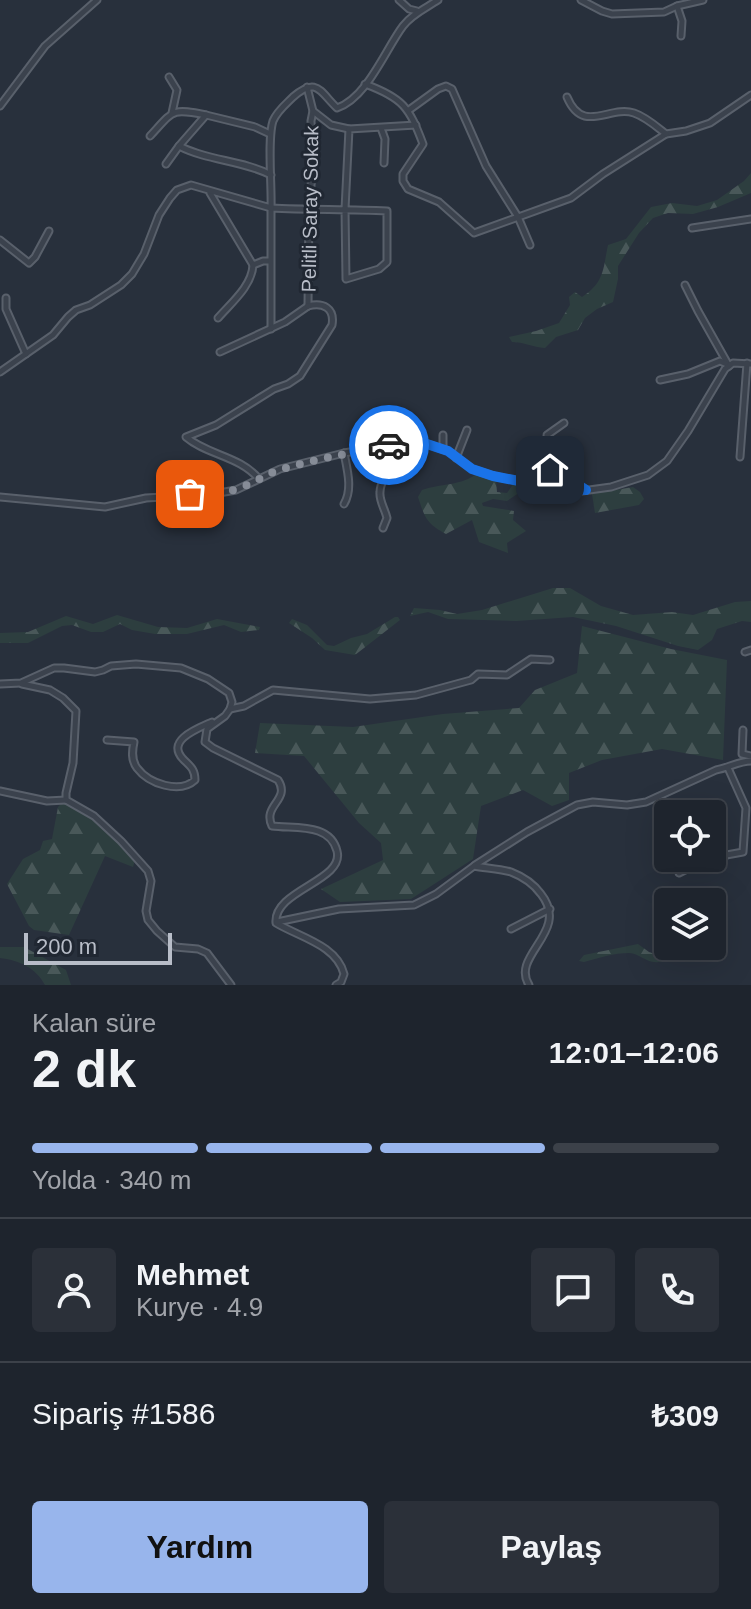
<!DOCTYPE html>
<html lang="tr">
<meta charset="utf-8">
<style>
:root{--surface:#1e242d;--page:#2b3039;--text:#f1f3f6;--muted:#a1a4aa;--line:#3c4149;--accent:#98b5ec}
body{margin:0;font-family:Helvetica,sans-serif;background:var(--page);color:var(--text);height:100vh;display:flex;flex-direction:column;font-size:30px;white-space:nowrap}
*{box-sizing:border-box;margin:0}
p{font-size:26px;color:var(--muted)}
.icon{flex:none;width:44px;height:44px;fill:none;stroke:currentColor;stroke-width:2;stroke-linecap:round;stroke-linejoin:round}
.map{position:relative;height:985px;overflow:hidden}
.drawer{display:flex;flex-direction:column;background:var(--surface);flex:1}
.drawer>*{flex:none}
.fabs{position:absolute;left:654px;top:800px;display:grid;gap:16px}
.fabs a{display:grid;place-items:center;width:72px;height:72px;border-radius:8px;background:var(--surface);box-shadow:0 8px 32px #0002,0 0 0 2px var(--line);font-size:40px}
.scale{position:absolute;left:24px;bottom:20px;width:148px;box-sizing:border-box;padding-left:8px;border:4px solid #b8bdc8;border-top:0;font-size:22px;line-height:28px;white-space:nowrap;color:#b8bdc8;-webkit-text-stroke:6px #202732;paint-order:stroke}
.pin{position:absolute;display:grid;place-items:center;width:68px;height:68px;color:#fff;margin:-34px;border-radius:16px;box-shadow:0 4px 12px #0006}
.courier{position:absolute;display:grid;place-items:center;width:80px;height:80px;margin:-40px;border:6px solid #1a73e8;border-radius:50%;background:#fff;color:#222;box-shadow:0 2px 10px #0007}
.head em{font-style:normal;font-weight:600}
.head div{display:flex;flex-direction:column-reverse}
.head{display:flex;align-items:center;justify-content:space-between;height:136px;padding:0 32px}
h1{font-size:52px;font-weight:600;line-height:60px}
.bar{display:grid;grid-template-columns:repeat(4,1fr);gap:12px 8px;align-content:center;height:96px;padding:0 32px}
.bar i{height:10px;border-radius:6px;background:var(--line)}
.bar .current{background:var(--accent)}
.bar p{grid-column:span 4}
.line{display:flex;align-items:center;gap:20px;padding:0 32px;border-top:2px solid var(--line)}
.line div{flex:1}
.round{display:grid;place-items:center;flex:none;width:84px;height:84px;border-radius:8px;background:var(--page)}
.action{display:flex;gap:16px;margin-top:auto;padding:16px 32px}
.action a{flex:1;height:92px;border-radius:8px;background:var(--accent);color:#111;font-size:32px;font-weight:600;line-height:92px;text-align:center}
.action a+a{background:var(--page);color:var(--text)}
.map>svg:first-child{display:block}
.forest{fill:url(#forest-firs)}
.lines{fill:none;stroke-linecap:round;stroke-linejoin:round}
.street-casing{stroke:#59606b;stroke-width:9}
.street{stroke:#3b424d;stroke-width:5}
.done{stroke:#868c97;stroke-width:8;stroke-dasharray:0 14.4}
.route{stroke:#1a73e8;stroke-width:10}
.labels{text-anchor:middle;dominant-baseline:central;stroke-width:6;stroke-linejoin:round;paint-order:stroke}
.street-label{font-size:20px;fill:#b8bdc8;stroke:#202732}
</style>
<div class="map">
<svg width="751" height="985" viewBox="0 0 751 985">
<defs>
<pattern id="forest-firs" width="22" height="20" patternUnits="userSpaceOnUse" patternTransform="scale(2)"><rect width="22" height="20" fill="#2d3e3f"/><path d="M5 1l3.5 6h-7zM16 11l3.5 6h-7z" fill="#495859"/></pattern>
</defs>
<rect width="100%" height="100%" fill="#28303c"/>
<g class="forest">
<path d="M751 173V193L718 207 693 214 668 213 653 218 639 233 618 266V279L613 302 597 309 585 318 578 330 556 337 545 348C533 347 524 342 512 342L509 337 536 331 559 323 570 305 569 297 575 292 582 297C605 282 603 268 608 245L626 239 651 207 672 203 697 206 717 200 744 181Z"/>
<path d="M476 474 496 481 497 492 507 493 514 483 526 488 507 501 493 499 482 503 483 506 514 511 513 520 526 531 507 543 508 553 479 542 472 520 446 534C426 523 425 518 418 497L422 490C439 484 464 485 476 474Z"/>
<path d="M633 487 640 492 644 499 639 505 595 513 592 494Z"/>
<path d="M553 588H570L601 606 633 615 672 612 693 615 735 602 751 601V622L742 621 717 629 712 640 698 650 678 646 616 626 573 617 516 621 448 619 428 612 410 616 414 608 440 610 457 614 482 610Z"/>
<path d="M117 615 158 627 187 628 217 619 260 627 259 630 241 632 224 625 187 634H155L132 630 120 624 103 632H91L72 625 62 626 28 643H0V633L28 632 66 616 93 624Z"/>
<path d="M395 617H398L400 620 355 655 325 650 312 638 289 623 292 619 307 625 327 645 334 646 351 638 367 634Z"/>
<path d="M582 626 671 649 727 660 723 760 662 749 602 760 569 773V800L552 806 523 790 481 806 473 859 411 899 340 902 321 889 383 860 381 843 359 823 304 756 255 753 260 723 353 727 443 714 519 708 535 690 577 673Z"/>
<path d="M62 803 92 817 135 860 133 867 105 856 69 935 34 930 29 926 7 884 23 859 40 850 43 841 52 839 58 807Z"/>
<path d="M638 944 649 952 658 955 672 946H687C676 956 662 967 647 960 640 957 636 953 629 953 614 953 598 958 584 962L579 961 584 955Z"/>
<path d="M0 947H24L66 970 71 985H45C36 968 19 960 0 958Z"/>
</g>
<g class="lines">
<g class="street-casing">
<g id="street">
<path d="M399 0 409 9 417 11"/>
<path d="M581 0 602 11 612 14 664 12 677 6"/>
<path d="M681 36 682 21 677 6 703 0"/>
<path d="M169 77 177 90 172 113"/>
<path d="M365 84C403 98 409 107 423 144L403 174V181L408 189 439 202 474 233 571 198 603 174 666 134 686 131 710 123 751 95"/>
<path d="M307 87 313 111 311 121 313 161 309 210 308 306"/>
<path d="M567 97C583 135 609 105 634 113 646 117 657 127 666 134"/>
<path d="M0 106 45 46 97 0"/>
<path d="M409 110 438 89 446 86 452 89 486 166 518 217 530 245"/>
<path d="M313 111 331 125 349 129"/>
<path d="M381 128 385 139 384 163"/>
<path d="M150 136C174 110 171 108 206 115"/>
<path d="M179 146C208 161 242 160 271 175"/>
<path d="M166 164 179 146 206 115 255 127 270 134"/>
<path d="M210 193 253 265"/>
<path d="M692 228 751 219"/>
<path d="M0 240 29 263 35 257 49 231"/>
<path d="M685 285 698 311 729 366"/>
<path d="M6 298V309L26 354"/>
<path d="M218 318C231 303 252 286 253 265L263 261H270"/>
<path d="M271 329V208C310 210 348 209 387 211V262L379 269 346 279 345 209 349 129 416 125"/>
<path d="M220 352 285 322 308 306"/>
<path d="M0 372 53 335 68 317 76 310 90 305 121 285 132 274 144 254 159 215 170 198 177 190 191 185 271 208C272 186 267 139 273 121 277 111 286 104 293 97 317 76 320 92 337 108 367 98 385 50 403 26 412 14 426 8 438 0"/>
<path d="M660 380 688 374 720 361 729 365"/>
<path d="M564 423 547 435 550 470 563 475 585 490"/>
<path d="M443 435V449"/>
<path d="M344 453C347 469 353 489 344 504"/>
<path d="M740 457 747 363"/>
<path d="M456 458 467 430"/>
<path d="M259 479C240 456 207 455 186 437L216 425 274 389 288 384 300 376 332 325C335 308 323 302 308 306"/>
<path d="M0 497 105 507 146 498 213 494 236 490 280 469 344 453 397 444 421 442 448 451 472 469 493 476 555 488 582 491 611 487 648 475 667 461 688 431 725 369 733 363 751 364"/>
<path d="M383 528 387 518C385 509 379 501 380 492 380 484 384 479 387 472 391 463 390 455 389 445"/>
<path d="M745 652 751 650"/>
<path d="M0 684 21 683 54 668H64L95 672 103 670 111 666 136 664 181 668 208 679 229 693 232 702 230 709 225 716 207 729 205 742 213 748 278 780C291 800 262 805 272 826 296 829 330 823 337 851 345 881 273 890 276 923 299 937 337 945 344 974L341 982 336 985"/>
<path d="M22 684 50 690 63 698 76 711 73 763 66 793V800L94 816 121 841 148 871 151 881 146 911 148 920 157 931 175 947 198 949 207 953 231 985"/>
<path d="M230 709 244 706 273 690 370 699 416 695 471 680 478 674 507 675 531 659 550 660"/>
<path d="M743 730 742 754 751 756"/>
<path d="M107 740 134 742C132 751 131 760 137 768 149 784 180 794 195 780 195 769 190 766 183 759 165 740 199 728 212 722"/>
<path d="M0 791 47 801 66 800"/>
<path d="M475 865 527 832 577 805 593 802 627 805 646 802 716 770C728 768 739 761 751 761"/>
<path d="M679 873C699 862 721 855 743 852L746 808 728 768"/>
<path d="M277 922 339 909 414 905 436 894 474 866C485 868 501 869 511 872 524 877 533 883 541 894 571 932 510 955 529 985"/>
<path d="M511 929 550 909"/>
</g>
</g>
<use href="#street" class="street"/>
</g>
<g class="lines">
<path class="done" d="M190 494C209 494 227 494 245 486 257 481 267 474 279 470 315 459 352 453 389 445"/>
<path class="route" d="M389 445 421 442 448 451 472 469 493 476 555 488 586 490 563 475 550 470"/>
</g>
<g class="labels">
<g class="street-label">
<text transform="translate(310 209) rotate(-89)">Pelitli Saray Sokak</text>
</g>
</g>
</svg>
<div class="fabs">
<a><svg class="icon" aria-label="locate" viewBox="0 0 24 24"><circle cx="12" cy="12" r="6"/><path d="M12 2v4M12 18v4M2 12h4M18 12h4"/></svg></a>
<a><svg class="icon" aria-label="layers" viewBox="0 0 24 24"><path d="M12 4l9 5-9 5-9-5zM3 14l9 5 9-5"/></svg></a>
</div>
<div class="scale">200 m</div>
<div class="pin" style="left:190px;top:494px;background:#ea580c"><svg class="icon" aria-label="bag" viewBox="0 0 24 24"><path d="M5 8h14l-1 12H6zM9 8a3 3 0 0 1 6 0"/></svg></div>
<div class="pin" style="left:550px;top:470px;background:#1f2937"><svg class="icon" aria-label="home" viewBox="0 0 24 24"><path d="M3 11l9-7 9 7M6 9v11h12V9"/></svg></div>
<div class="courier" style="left:389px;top:445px"><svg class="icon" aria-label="car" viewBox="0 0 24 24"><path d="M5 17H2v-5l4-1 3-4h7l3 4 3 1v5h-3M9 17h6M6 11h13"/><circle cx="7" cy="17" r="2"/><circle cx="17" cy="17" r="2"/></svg></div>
</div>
<section class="drawer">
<div class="head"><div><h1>2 dk</h1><p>Kalan süre</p></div><em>12:01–12:06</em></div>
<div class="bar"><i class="current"></i><i class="current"></i><i class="current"></i><i></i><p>Yolda · 340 m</p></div>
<div class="line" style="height:144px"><a class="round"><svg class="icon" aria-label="person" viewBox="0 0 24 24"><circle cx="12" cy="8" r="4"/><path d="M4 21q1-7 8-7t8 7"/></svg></a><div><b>Mehmet</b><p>Kurye · 4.9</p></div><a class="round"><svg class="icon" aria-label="chat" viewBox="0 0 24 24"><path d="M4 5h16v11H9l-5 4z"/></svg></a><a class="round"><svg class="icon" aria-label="phone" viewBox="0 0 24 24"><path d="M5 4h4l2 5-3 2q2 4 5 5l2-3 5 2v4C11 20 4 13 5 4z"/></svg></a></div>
<div class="line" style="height:104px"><div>Sipariş #1586</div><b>₺309</b></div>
<div class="action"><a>Yardım</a><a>Paylaş</a></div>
</section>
